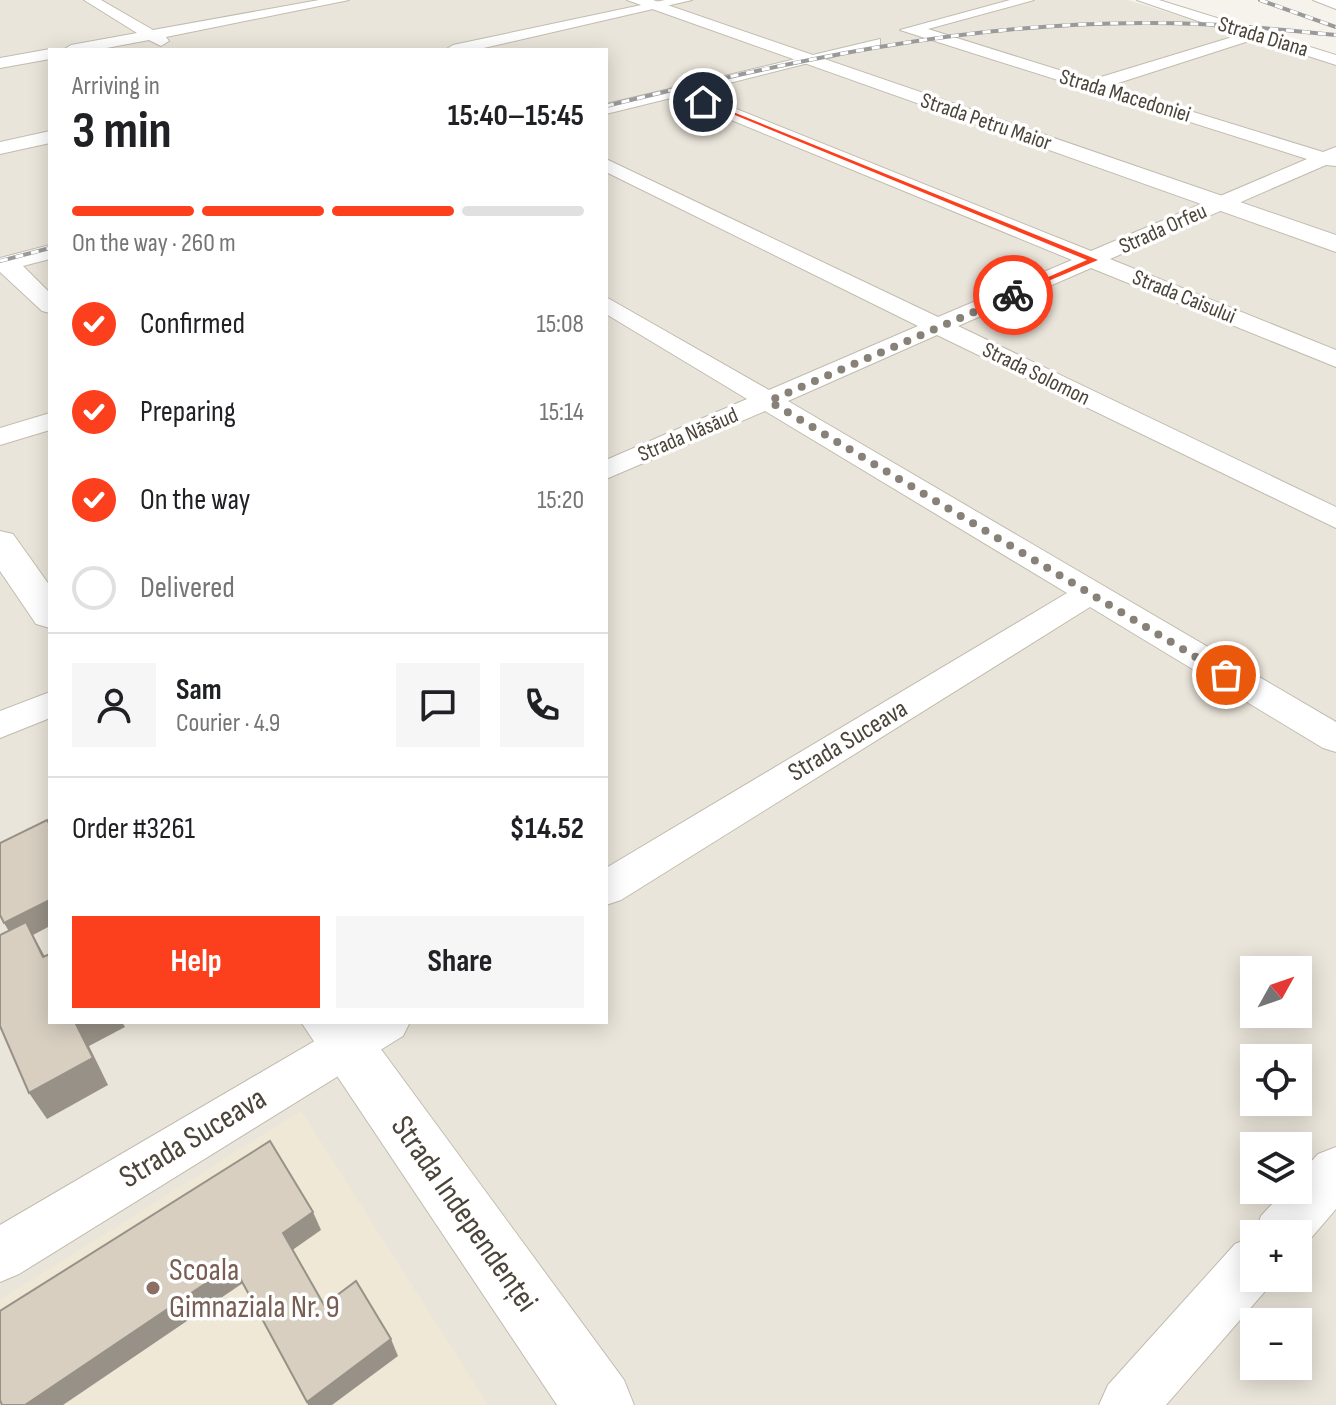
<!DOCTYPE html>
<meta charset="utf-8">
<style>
:root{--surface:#fff;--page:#f6f6f6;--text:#202124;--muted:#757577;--line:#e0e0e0;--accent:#fc3f1d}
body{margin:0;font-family:"Sofia Sans Condensed",sans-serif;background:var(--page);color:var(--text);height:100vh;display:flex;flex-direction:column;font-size:30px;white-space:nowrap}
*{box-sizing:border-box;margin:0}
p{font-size:26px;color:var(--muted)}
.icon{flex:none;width:44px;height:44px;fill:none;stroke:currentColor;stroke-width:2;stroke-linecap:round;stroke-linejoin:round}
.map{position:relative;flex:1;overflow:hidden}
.sheet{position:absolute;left:48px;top:48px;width:560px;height:976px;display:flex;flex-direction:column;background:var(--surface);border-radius:0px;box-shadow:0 4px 20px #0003}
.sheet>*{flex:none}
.needle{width:52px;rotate:50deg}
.buttons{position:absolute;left:1240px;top:956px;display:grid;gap:16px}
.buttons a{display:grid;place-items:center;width:72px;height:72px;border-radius:0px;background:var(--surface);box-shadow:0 4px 20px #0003;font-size:40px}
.pin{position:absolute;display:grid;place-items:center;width:68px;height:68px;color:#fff;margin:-34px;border:4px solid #fff;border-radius:50%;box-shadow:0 2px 8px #0007}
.courier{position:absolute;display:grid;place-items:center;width:80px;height:80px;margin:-40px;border:6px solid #fc3f1d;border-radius:50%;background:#fff;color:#222;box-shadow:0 2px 10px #0007}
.head em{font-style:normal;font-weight:700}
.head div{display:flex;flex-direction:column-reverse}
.head{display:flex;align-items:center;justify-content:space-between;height:136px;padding:0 24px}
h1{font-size:52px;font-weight:700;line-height:60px}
.bar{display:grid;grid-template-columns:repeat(4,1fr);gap:12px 8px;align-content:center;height:96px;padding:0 24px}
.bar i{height:10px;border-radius:6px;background:var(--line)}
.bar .current{background:var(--accent)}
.bar p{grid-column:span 4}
.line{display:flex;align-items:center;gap:20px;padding:0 24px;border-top:2px solid var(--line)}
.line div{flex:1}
.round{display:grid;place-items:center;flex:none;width:84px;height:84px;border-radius:0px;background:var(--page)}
ol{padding:0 24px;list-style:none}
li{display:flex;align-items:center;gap:24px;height:88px}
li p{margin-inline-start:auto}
li .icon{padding:8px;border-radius:50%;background:var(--accent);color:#fff;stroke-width:4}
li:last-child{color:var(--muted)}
li i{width:44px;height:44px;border:4px solid var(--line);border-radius:50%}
.action{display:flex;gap:16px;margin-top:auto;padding:16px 24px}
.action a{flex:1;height:92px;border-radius:0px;background:var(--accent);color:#fff;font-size:32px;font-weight:700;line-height:92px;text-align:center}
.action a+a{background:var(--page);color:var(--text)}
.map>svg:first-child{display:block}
.residential{fill:#eae5da;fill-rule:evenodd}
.education{fill:#efe8d6}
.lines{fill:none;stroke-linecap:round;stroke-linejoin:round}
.minor-casing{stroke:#c2bbae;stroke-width:2}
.tertiary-casing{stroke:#c2bbae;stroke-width:2}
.minor{fill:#fff;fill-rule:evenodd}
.tertiary{fill:#fff;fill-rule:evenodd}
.rail-casing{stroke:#9a9a9a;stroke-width:4}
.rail{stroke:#fff;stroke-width:3;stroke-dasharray:8;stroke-linecap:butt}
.shaded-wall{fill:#979187}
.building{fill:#d8cfc1;stroke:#979187;stroke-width:2}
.route{fill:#fc3f1d}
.done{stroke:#878178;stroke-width:8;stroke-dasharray:0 14.4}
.education-dot{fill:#8d6e63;stroke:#fff;stroke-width:3}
.labels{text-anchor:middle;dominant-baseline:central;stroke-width:7;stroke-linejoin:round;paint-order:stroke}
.far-street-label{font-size:22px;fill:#4b4439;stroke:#fff}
.street-label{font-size:26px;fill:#4b4439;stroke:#fff}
.near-street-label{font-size:32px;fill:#4b4439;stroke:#fff}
.near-education-label{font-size:32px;fill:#785e54;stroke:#fff;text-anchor:start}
</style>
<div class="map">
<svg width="1336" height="1405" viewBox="0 0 1336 1405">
<rect width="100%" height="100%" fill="#f6f3ec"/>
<path class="residential" d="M0 0H1128L1336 65V1405H0ZM50 50H606V1022H50ZM1254 970H1298V1014H1254ZM1254 1058H1298V1102H1254ZM1254 1146H1298V1190H1254ZM1254 1234H1298V1278H1254ZM1254 1322H1298V1366H1254Z"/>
<path class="education" d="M301 1111 488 1405H0V1300Z"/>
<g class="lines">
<g class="minor-casing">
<g id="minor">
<path d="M84 0H101L153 30 319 0H349L166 37 169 41 161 46 149 40 96 50H63L71 45 137 33Z"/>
<path d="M665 0H692L475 50H445L453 45Z"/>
<path d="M1010 0H1034L928 29 1091 80 1239 35 1137 0H1159L1336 55V65L1255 39 1109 86 1323 152 1336 147V166L1326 165 1110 259 1336 350V367L1091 268 958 326 1336 507V528L937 335 788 401 1336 722V752L1323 748 1090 607 621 900 606 905V868L1067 593 765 411 606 479V460L747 399 606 314V297L769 390 918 326 606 172V159L938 317 1072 260 675 97 606 114V104L880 39V45L694 92 1091 251 1307 159 900 30Z"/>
<path d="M1313 0H1336V9Z"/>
<path d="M50 49 53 50H50V59L0 68V58Z"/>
<path d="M50 131V143L0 154V142Z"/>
<path d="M50 245V259L23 266 50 293V313L42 311 0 272V258Z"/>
<path d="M50 413V430L0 445V428Z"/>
<path d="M50 692V718L0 738V711Z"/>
<path d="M347 1022H410L403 1036 19 1274 0 1282V1225Z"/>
<path d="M1336 1147V1209L1299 1252 1298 1234 1254 1235 1261 1216 1285 1190H1298V1176L1318 1154Z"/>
<path d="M1254 1236V1278H1274L1273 1282 1166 1405H1099L1108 1385 1235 1244Z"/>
</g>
</g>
<g class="tertiary-casing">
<g id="tertiary">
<path d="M627 0H653L1336 235V252Z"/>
<path d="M0 531 13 534 50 586V628L36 624 0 571Z"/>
<path d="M301 1022H361L624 1380 634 1405H557Z"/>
</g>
</g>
<use href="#minor" class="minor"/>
<use href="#tertiary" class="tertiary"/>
<g class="rail-casing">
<g id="rail">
<path d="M1260 0 1336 27"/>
<path d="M606 106C785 62 969 21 1155 23 1216 23 1276 29 1336 35"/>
<path d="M0 261 50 248"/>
</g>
</g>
<use href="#rail" class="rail"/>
</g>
<g class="shaded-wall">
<path d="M50 900V926L33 935 50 966 16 943 4 923Z"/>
<path d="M75 1022H122L125 1027 89 1046 108 1085 47 1119 29 1093Z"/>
<path d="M313 1212 321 1230 291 1251 283 1233Z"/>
<path d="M233 1265 243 1283 63 1405H25Z"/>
<path d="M391 1339 398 1356 332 1405H308L307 1402Z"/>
</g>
<g class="building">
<path d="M47 820 50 825V900L4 923 0 915V843Z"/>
<path d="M26 922 43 957 50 954V1022H75L93 1058 29 1093 0 1026V935Z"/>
<path d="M270 1141 313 1212 283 1233 324 1305 356 1281 391 1339 307 1402 233 1265 25 1405H2L0 1400V1311Z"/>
</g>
<path class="route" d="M701 101H706L1098 260 1010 297V294L1087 260Z"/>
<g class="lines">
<path class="done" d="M1013 295 769 401 1226 675"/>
</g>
<circle class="education-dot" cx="153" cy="1288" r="8"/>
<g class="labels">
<g class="far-street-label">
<text transform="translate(1263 37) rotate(17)">Strada Diana</text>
<text transform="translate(1125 96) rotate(17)">Strada Macedoniei</text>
<text transform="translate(986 122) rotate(19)">Strada Petru Maior</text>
<text transform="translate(1163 229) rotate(-24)">Strada Orfeu</text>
<text transform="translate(1184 297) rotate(22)">Strada Caisului</text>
<text transform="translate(1036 374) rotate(26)">Strada Solomon</text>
<text transform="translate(688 435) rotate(-23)">Strada Năsăud</text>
</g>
<g class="street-label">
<text transform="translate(848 741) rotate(-31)">Strada Suceava</text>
</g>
<g class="near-street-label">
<text transform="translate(193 1138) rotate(-31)">Strada Suceava</text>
<text transform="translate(464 1214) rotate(55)">Strada Independenței</text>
</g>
<g class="near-education-label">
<text x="169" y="1270">Scoala<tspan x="169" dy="37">Gimnaziala Nr. 9</tspan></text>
</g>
</g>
</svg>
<div class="buttons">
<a><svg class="needle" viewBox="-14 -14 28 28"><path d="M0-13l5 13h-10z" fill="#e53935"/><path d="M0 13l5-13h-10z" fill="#757577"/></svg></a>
<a><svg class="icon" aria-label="locate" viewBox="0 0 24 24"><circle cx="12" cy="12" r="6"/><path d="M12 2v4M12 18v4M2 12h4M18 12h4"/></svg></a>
<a><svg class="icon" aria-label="layers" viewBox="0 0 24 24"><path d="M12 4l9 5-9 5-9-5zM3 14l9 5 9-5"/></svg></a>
<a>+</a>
<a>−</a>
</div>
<div class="pin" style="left:1226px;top:675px;background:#ea580c"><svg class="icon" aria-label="bag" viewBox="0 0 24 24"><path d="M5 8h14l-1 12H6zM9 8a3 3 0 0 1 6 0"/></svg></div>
<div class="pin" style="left:703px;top:102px;background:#1f2937"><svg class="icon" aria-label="home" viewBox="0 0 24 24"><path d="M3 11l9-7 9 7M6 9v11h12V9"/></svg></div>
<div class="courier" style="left:1013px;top:295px"><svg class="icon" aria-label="bike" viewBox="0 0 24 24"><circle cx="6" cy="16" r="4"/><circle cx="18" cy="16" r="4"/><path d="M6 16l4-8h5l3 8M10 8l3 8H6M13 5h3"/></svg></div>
<section class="sheet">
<div class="head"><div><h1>3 min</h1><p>Arriving in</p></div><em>15:40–15:45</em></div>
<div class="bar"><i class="current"></i><i class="current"></i><i class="current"></i><i></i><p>On the way · 260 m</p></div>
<ol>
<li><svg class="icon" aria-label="check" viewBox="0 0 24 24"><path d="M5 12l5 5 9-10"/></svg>Confirmed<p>15:08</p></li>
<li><svg class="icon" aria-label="check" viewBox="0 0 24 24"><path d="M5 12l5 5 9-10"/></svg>Preparing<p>15:14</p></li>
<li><svg class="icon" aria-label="check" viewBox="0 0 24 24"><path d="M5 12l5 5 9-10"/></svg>On the way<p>15:20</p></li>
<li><i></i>Delivered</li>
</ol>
<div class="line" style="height:144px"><a class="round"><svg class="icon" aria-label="person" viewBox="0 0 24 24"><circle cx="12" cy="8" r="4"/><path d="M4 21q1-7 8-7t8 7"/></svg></a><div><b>Sam</b><p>Courier · 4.9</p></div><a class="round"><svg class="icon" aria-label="chat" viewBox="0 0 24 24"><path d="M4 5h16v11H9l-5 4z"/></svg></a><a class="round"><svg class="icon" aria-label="phone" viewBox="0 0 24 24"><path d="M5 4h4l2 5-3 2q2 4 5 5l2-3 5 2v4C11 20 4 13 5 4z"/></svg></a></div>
<div class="line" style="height:104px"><div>Order #3261</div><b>$14.52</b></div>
<div class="action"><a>Help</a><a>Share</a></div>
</section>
</div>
